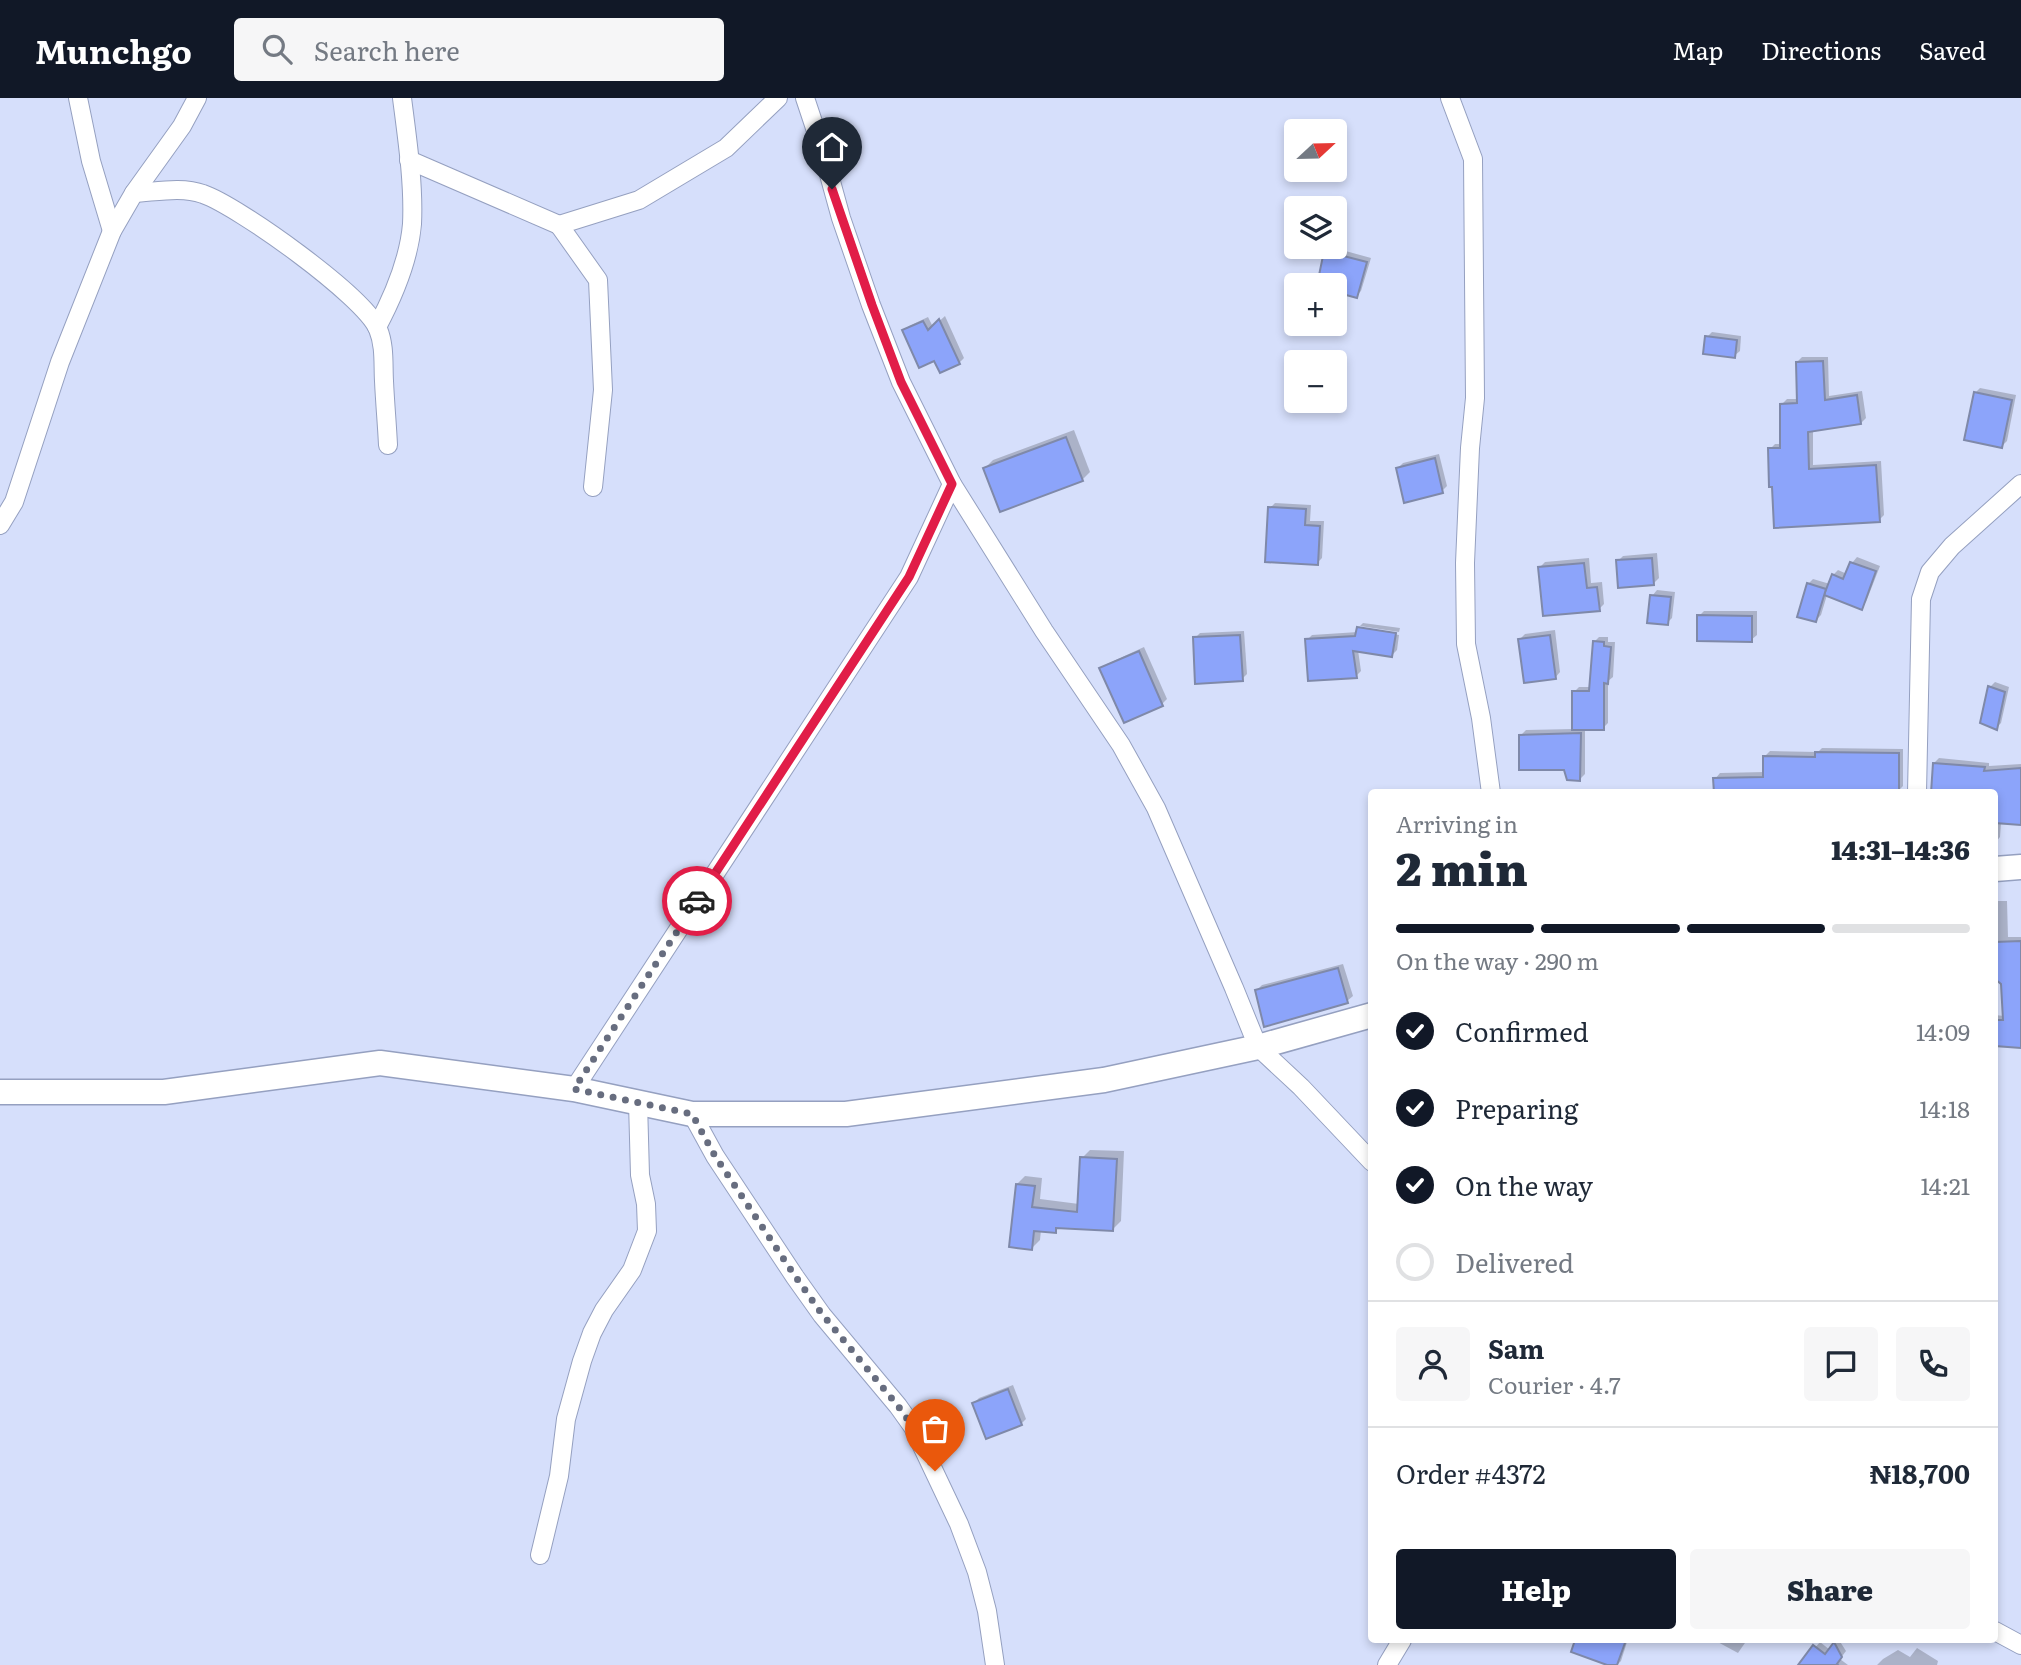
<!DOCTYPE html>
<meta charset="utf-8">
<style>
:root{--surface:#fff;--page:#f6f6f7;--text:#1f2937;--muted:#747a83;--line:#e0e1e3;--accent:#111827}
body{margin:0;font-family:Literata,serif;background:var(--page);color:var(--text);height:100vh;display:flex;flex-direction:column;font-size:26px;white-space:nowrap}
*{box-sizing:border-box;margin:0}
p{font-size:23px;color:var(--muted)}
.icon{flex:none;width:38px;height:38px;fill:none;stroke:currentColor;stroke-width:2;stroke-linecap:round;stroke-linejoin:round}
.map{position:relative;flex:1;overflow:hidden}
.panel{position:absolute;left:1368px;top:691px;width:630px;height:854px;display:flex;flex-direction:column;background:var(--surface);border-radius:7px;box-shadow:0 4px 10px #0003}
.panel>*{flex:none}
.needle{width:46px;rotate:68deg}
.fabs{position:absolute;left:1284px;top:21px;display:grid;gap:14px}
.fabs a{display:grid;place-items:center;width:63px;height:63px;border-radius:7px;background:var(--surface);box-shadow:0 4px 10px #0003;font-size:35px}
.pin{position:absolute;display:grid;place-items:center;width:60px;height:60px;color:#fff;margin:-72px -30px;border-radius:50% 50% 50% 0;rotate:-45deg;box-shadow:0 0 7px #0007}
.pin .icon{rotate:45deg}
.courier{position:absolute;display:grid;place-items:center;width:70px;height:70px;margin:-35px;border:5px solid #e11d48;border-radius:50%;background:#fff;color:#222;box-shadow:0 2px 9px #0007}
.summary em{font-style:normal;font-weight:800}
.summary div{display:flex;flex-direction:column-reverse}
.summary{display:flex;align-items:center;justify-content:space-between;height:119px;padding:0 28px}
h1{font-size:46px;font-weight:800;line-height:52px}
.bar{display:grid;grid-template-columns:repeat(4,1fr);gap:10px 7px;align-content:center;height:84px;padding:0 28px}
.bar i{height:9px;border-radius:5px;background:var(--line)}
.bar .current{background:var(--accent)}
.bar p{grid-column:span 4}
.line{display:flex;align-items:center;gap:18px;padding:0 28px;border-top:2px solid var(--line)}
.line div{flex:1}
.round{display:grid;place-items:center;flex:none;width:74px;height:74px;border-radius:7px;background:var(--page)}
ol{padding:0 28px;list-style:none}
li{display:flex;align-items:center;gap:21px;height:77px}
li p{margin-inline-start:auto}
li .icon{padding:7px;border-radius:50%;background:var(--accent);color:#fff;stroke-width:4}
li:last-child{color:var(--muted)}
li i{width:38px;height:38px;border:4px solid var(--line);border-radius:50%}
.button{display:flex;gap:14px;margin-top:auto;padding:14px 28px}
.button a{flex:1;height:80px;border-radius:7px;background:var(--accent);color:#fff;font-size:28px;font-weight:800;line-height:80px;text-align:center}
.button a+a{background:var(--page);color:var(--text)}
header{display:flex;align-items:center;gap:42px;box-sizing:border-box;height:98px;padding:0 35px;background:var(--accent);color:#fff}
header strong{font-size:33px}
nav{display:flex;gap:38px;margin-inline-start:auto;font-size:24px}
.search{width:490px;height:63px;background:var(--page);display:flex;align-items:center;gap:18px;box-sizing:border-box;padding:0 24px;border-radius:7px;color:var(--muted);font-size:26px}
.map>svg:first-child{display:block}
.shadow{fill:#0003}
.building{fill:#8ca4fa;stroke:#7f89a9;stroke-width:2}
.lines{fill:none;stroke-linecap:round;stroke-linejoin:round}
.street-casing{stroke:#95a0c0;stroke-width:20}
.secondary-casing{stroke:#95a0c0;stroke-width:27}
.street{stroke:#fff;stroke-width:18}
.secondary{stroke:#fff;stroke-width:24}
.done{stroke:#676d7f;stroke-width:7;stroke-dasharray:0 12.6}
.route{stroke:#e11d48;stroke-width:9}
</style>
<header>
<strong>Munchgo</strong>
<div class="search"><svg class="icon" aria-label="search" viewBox="0 0 24 24"><circle cx="10" cy="10" r="6"/><path d="M15 15l6 6"/></svg>Search here</div>
<nav><a>Map</a><a>Directions</a><a>Saved</a></nav>
</header>
<div class="map">
<svg width="2021" height="1567" viewBox="0 0 2021 1567">
<rect width="100%" height="100%" fill="#d6dffb"/>
<g class="shadow">
<path d="M1331 149 1371 160 1361 193 1356 198 1335 187H1319L1325 154Z"/>
<path d="M945 218 964 260 959 265 935 261 904 233 909 228 928 219 933 229Z"/>
<path d="M1712 234 1741 238 1740 253 1734 258 1707 239Z"/>
<path d="M1802 259H1828L1829 298 1862 293 1866 320 1861 325 1813 332V367L1881 363 1884 417 1879 422 1770 351 1775 346H1782V306L1787 301H1799L1797 264Z"/>
<path d="M1980 290 2016 297 2007 343 2001 349 1975 295Z"/>
<path d="M1074 332 1090 374 1082 382 985 370 993 362Z"/>
<path d="M1439 356 1447 388 1442 393 1398 370 1403 365Z"/>
<path d="M1275 405 1311 407 1310 423H1324L1322 460 1317 465 1270 410Z"/>
<path d="M1657 455 1659 480 1653 486 1618 463 1623 458Z"/>
<path d="M1857 459 1880 468 1866 504 1861 509 1827 497 1821 517 1816 522 1808 486 1813 481 1830 486 1833 477 1838 472 1847 476 1852 465Z"/>
<path d="M1589 460 1591 485 1602 484 1604 506 1599 511 1540 469 1545 464Z"/>
<path d="M1657 492 1675 494 1672 520 1667 525 1652 498Z"/>
<path d="M1704 513H1757V537L1751 542 1699 518Z"/>
<path d="M1363 525 1400 530 1399 534 1360 528Z"/>
<path d="M1360 528V531L1399 537 1397 552 1392 557 1358 552 1361 573 1356 578 1307 542 1312 537 1358 534Z"/>
<path d="M1555 532 1560 574 1555 580 1520 541 1525 536Z"/>
<path d="M1244 533 1247 576 1242 581 1195 540 1200 535Z"/>
<path d="M1599 539H1608V544H1615L1613 579 1608 583V625L1603 630H1585V676L1580 681 1521 637 1526 632 1574 631V594L1579 589H1591L1594 544Z"/>
<path d="M1144 549 1167 601 1162 606 1102 571 1107 566Z"/>
<path d="M1995 584 2009 589 2001 625 1996 630 1990 589Z"/>
<path d="M1822 650 1903 651V688L1898 693 1715 681 1720 675 1765 674V658L1770 653 1818 654Z"/>
<path d="M1939 660 1989 665V668L2021 666V726L2001 724 2000 739 1995 745V695L1934 665Z"/>
<path d="M1995 803H2007L2008 839H2021V948L1995 947V917L2004 918 2003 885 1995 879Z"/>
<path d="M1343 866 1353 898 1347 903 1257 892 1262 887Z"/>
<path d="M1090 1052 1124 1053 1121 1123 1113 1131 1061 1128 1055 1133 1041 1132 1040 1142 1032 1150 1017 1086 1025 1078 1042 1080 1040 1101 1079 1106 1082 1060Z"/>
<path d="M1013 1287 1026 1321 1021 1326 974 1305 979 1300Z"/>
<path d="M1577 1542H1621L1627 1544 1621 1563 1617 1567H1613L1573 1553Z"/>
<path d="M1714 1542H1747L1738 1555Z"/>
<path d="M1839 1542 1846 1553 1840 1561 1848 1567H1800L1820 1544 1830 1552Z"/>
<path d="M1917 1550 1938 1563 1937 1567H1877L1883 1561 1898 1552 1910 1559Z"/>
</g>
<g class="building">
<path d="M1324 153 1367 164 1357 200 1335 194V187H1317Z"/>
<path d="M939 221 960 266 940 275 934 263 919 270 902 232 923 223 928 232Z"/>
<path d="M1705 238 1737 242 1735 260 1703 256Z"/>
<path d="M1823 263 1825 302 1857 297 1861 326 1808 334 1809 371 1876 367 1880 424 1774 430 1772 389H1769L1768 350H1780V306L1797 305 1796 264Z"/>
<path d="M1974 294 2012 302 2002 350 1964 342Z"/>
<path d="M1066 339 1083 383 1000 414 983 370Z"/>
<path d="M1435 360 1443 395 1404 405 1396 370Z"/>
<path d="M1268 409 1306 411 1305 427 1320 428 1318 467 1265 464Z"/>
<path d="M1652 460 1654 487 1618 490 1616 462Z"/>
<path d="M1850 464 1876 473 1862 512 1824 497 1832 476 1843 481Z"/>
<path d="M1584 465 1587 490 1597 489 1600 513 1543 518 1538 469Z"/>
<path d="M1807 485 1826 491 1816 524 1797 519Z"/>
<path d="M1650 497 1671 499 1668 527 1647 525Z"/>
<path d="M1697 517 1752 518V544L1697 543Z"/>
<path d="M1357 529 1396 535 1392 559 1353 553 1357 580 1308 583 1305 541 1355 538Z"/>
<path d="M1240 537 1243 583 1195 586 1193 539Z"/>
<path d="M1550 537 1556 581 1524 585 1518 541Z"/>
<path d="M1593 543 1604 544V548L1611 549 1608 586 1604 585V632H1572V593H1589Z"/>
<path d="M1139 553 1163 608 1124 625 1099 570Z"/>
<path d="M1988 588 2005 594 1997 632 1980 625Z"/>
<path d="M1581 635 1580 683 1567 682 1564 672H1519V637Z"/>
<path d="M1815 654 1899 655V695H1714L1713 680 1763 679V658L1815 659Z"/>
<path d="M1933 665 1985 669 1984 673 2021 670V727L1995 725V695H1931Z"/>
<path d="M2021 843V950L1995 948V922H2003L2001 886 1995 881V844Z"/>
<path d="M1338 870 1348 905 1264 929 1255 892Z"/>
<path d="M1080 1059 1117 1061 1113 1133 1056 1130V1135L1034 1133 1032 1152 1009 1149 1016 1086 1035 1088 1032 1109 1077 1114Z"/>
<path d="M1008 1291 1022 1327 986 1341 972 1305Z"/>
<path d="M1575 1542H1626L1617 1567H1607L1571 1554Z"/>
<path d="M1834 1544 1842 1559 1837 1566 1838 1567H1798L1813 1547 1825 1556Z"/>
</g>
<g class="lines">
<g class="street-casing">
<g id="street">
<path d="M78 0 91 63 112 133"/>
<path d="M805 0 822 51 841 120 871 207 901 284 952 386 1044 533 1121 647 1156 710 1234 890 1258 949 1301 989 1372 1064"/>
<path d="M1450 0 1473 61 1475 300 1470 350 1465 465 1466 546 1481 620 1491 695"/>
<path d="M409 62 559 127"/>
<path d="M134 95C155 94 182 88 203 96 238 108 364 198 378 231 385 248 383 266 384 283 385 305 387 326 388 347"/>
<path d="M377 229C394 197 409 162 412 126 414 86 407 39 402 0"/>
<path d="M593 389 603 292 598 182 559 127 639 102 726 50 778 0"/>
<path d="M0 427 14 404 60 264 112 133 134 95 182 28 197 0"/>
<path d="M1917 695 1921 501 1930 474 1952 448 2021 386"/>
<path d="M574 991 909 479 952 386"/>
<path d="M692 1016 715 1058 795 1179 822 1217 898 1308 913 1329 959 1426 977 1474 987 1513 995 1567"/>
<path d="M540 1457 559 1378 566 1321 582 1263 592 1235 604 1212 632 1172 647 1133 646 1106 640 1077 638 1004"/>
<path d="M1995 1533 2021 1547"/>
<path d="M1387 1567 1402 1542"/>
</g>
</g>
<g class="secondary-casing">
<g id="secondary">
<path d="M1995 771 2021 769"/>
<path d="M0 994H164L380 965 574 991 692 1016H846L1104 982 1258 949 1372 917"/>
</g>
</g>
<use href="#street" class="street"/>
<use href="#secondary" class="secondary"/>
</g>
<g class="lines">
<path class="done" d="M697 803 574 991 692 1016 715 1058 795 1178 822 1216 898 1308 913 1329 935 1373"/>
<path class="route" d="M697 803 909 479 952 386 901 284 872 207 832 91"/>
</g>
</svg>
<div class="fabs">
<a><svg class="needle" viewBox="-14 -14 28 28"><path d="M0-13l5 13h-10z" fill="#e53935"/><path d="M0 13l5-13h-10z" fill="#747a83"/></svg></a>
<a><svg class="icon" aria-label="layers" viewBox="0 0 24 24"><path d="M12 4l9 5-9 5-9-5zM3 14l9 5 9-5"/></svg></a>
<a>+</a>
<a>−</a>
</div>
<div class="pin" style="left:935px;top:1373px;background:#ea580c"><svg class="icon" aria-label="bag" viewBox="0 0 24 24"><path d="M5 8h14l-1 12H6zM9 8a3 3 0 0 1 6 0"/></svg></div>
<div class="pin" style="left:832px;top:91px;background:#1f2937"><svg class="icon" aria-label="home" viewBox="0 0 24 24"><path d="M3 11l9-7 9 7M6 9v11h12V9"/></svg></div>
<div class="courier" style="left:697px;top:803px"><svg class="icon" aria-label="car" viewBox="0 0 24 24"><path d="M5 17H2v-5l4-1 3-4h7l3 4 3 1v5h-3M9 17h6M6 11h13"/><circle cx="7" cy="17" r="2"/><circle cx="17" cy="17" r="2"/></svg></div>
<section class="panel">
<div class="summary"><div><h1>2 min</h1><p>Arriving in</p></div><em>14:31–14:36</em></div>
<div class="bar"><i class="current"></i><i class="current"></i><i class="current"></i><i></i><p>On the way · 290 m</p></div>
<ol>
<li><svg class="icon" aria-label="check" viewBox="0 0 24 24"><path d="M5 12l5 5 9-10"/></svg>Confirmed<p>14:09</p></li>
<li><svg class="icon" aria-label="check" viewBox="0 0 24 24"><path d="M5 12l5 5 9-10"/></svg>Preparing<p>14:18</p></li>
<li><svg class="icon" aria-label="check" viewBox="0 0 24 24"><path d="M5 12l5 5 9-10"/></svg>On the way<p>14:21</p></li>
<li><i></i>Delivered</li>
</ol>
<div class="line" style="height:126px"><a class="round"><svg class="icon" aria-label="person" viewBox="0 0 24 24"><circle cx="12" cy="8" r="4"/><path d="M4 21q1-7 8-7t8 7"/></svg></a><div><b>Sam</b><p>Courier · 4.7</p></div><a class="round"><svg class="icon" aria-label="chat" viewBox="0 0 24 24"><path d="M4 5h16v11H9l-5 4z"/></svg></a><a class="round"><svg class="icon" aria-label="phone" viewBox="0 0 24 24"><path d="M5 4h4l2 5-3 2q2 4 5 5l2-3 5 2v4C11 20 4 13 5 4z"/></svg></a></div>
<div class="line" style="height:91px"><div>Order #4372</div><b>₦18,700</b></div>
<div class="button"><a>Help</a><a>Share</a></div>
</section>
</div>
